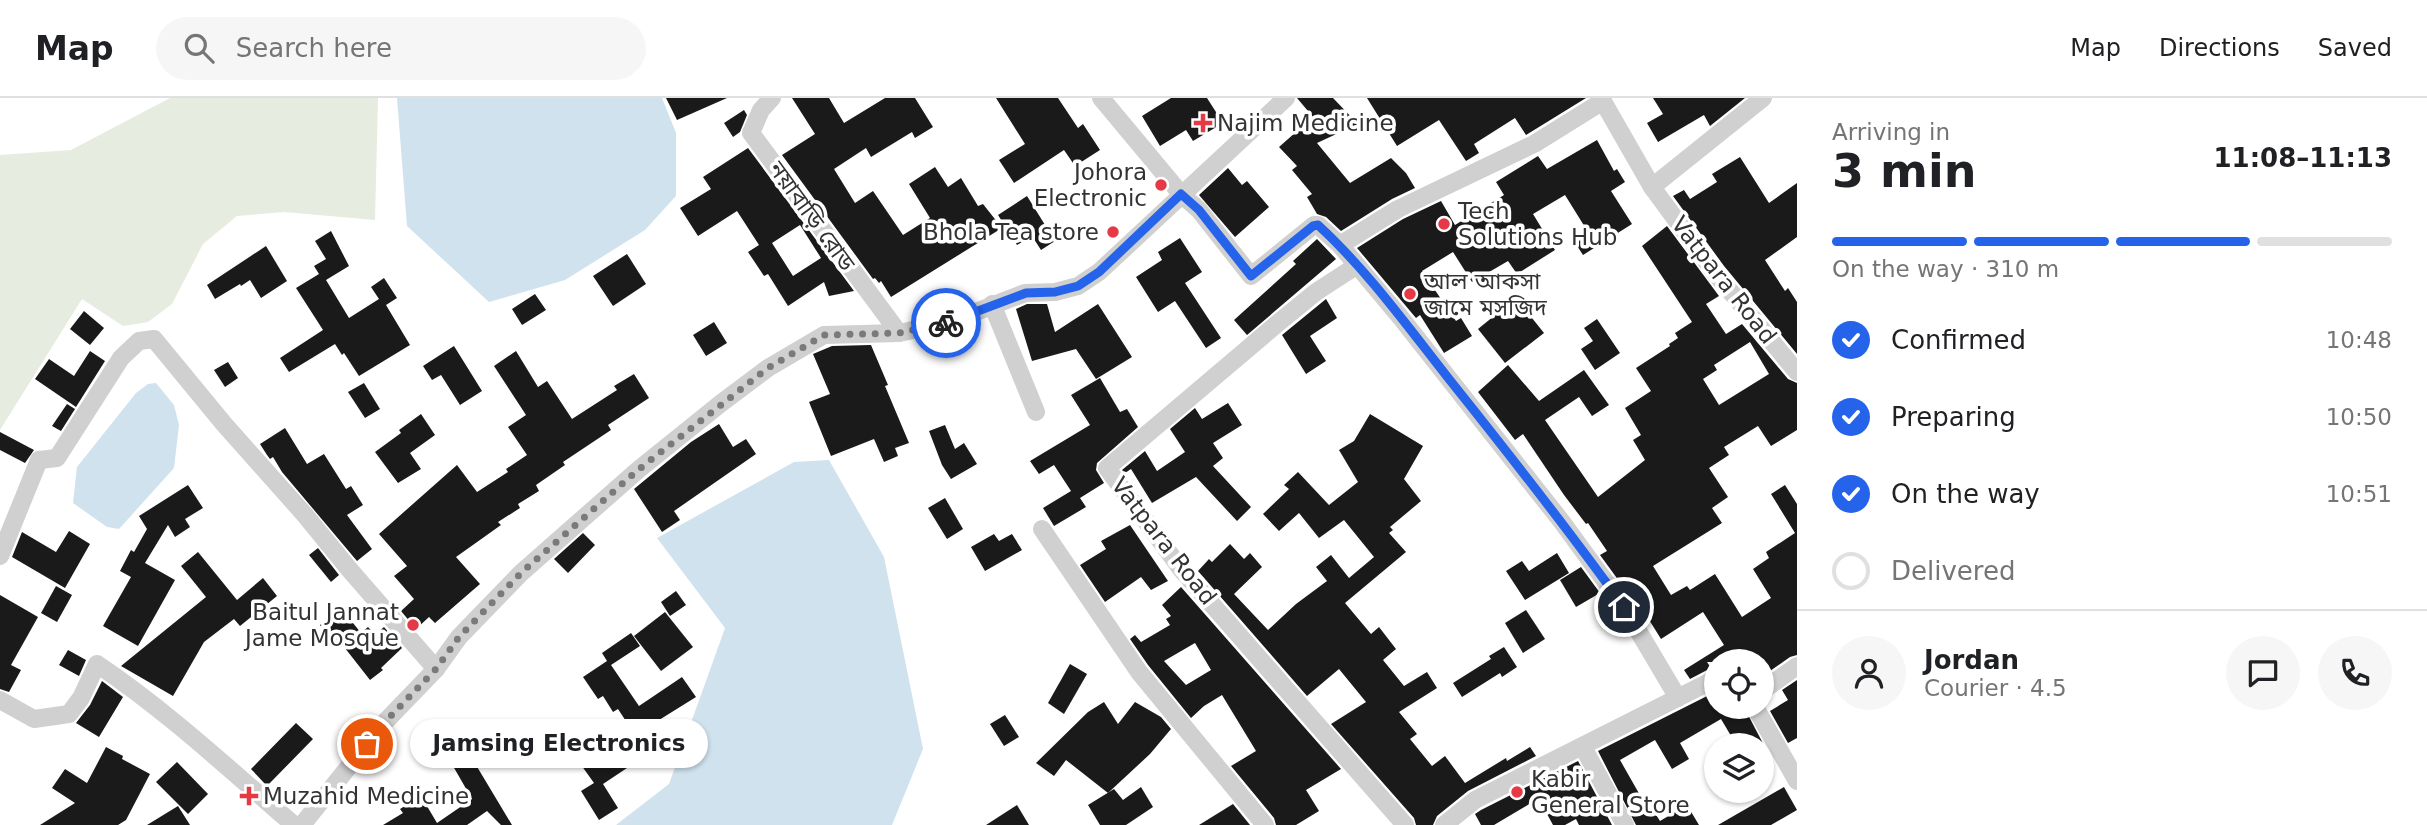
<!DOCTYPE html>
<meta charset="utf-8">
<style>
:root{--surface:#fff;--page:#f6f6f6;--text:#202124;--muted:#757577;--line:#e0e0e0;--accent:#2563eb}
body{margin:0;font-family:"DejaVu Sans","Noto Sans Bengali",sans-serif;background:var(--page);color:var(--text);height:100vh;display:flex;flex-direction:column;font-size:26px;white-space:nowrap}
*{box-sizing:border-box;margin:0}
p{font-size:23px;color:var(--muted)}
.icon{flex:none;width:38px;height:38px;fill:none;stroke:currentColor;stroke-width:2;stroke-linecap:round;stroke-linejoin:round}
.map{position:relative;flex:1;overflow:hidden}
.panel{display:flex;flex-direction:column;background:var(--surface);width:630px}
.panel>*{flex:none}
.fabs{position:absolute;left:1704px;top:551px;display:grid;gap:14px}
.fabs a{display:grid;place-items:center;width:70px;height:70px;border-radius:50%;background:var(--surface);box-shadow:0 2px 5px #0004;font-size:35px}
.pin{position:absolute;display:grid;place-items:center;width:60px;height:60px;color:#fff;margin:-30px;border:4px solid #fff;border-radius:50%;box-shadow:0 2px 7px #0007}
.courier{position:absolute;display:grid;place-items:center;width:70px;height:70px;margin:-35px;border:5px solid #2563eb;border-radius:50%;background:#fff;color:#222;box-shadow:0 2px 9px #0007}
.bubble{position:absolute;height:49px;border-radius:24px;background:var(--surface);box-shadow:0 2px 5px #0004;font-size:23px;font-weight:700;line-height:49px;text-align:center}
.headline em{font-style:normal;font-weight:700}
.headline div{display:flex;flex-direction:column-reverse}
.headline{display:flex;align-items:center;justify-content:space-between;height:119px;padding:0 35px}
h1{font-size:46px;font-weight:700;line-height:52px}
.bar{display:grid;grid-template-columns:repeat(4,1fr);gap:10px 7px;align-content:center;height:84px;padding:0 35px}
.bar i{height:9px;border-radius:5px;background:var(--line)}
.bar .selected{background:var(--accent)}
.bar p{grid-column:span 4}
.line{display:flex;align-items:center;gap:18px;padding:0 35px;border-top:2px solid var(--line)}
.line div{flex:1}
.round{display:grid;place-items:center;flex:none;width:74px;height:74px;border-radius:37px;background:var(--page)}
ol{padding:0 35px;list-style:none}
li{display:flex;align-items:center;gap:21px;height:77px}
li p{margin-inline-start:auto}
li .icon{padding:7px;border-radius:50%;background:var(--accent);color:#fff;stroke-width:4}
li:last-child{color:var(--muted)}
li i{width:38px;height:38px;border:4px solid var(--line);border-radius:50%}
header{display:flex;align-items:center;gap:42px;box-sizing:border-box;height:98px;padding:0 35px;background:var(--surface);border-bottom:2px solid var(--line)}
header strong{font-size:33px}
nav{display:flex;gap:38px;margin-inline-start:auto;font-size:24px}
.search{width:490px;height:63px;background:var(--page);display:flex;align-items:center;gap:18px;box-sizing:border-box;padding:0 24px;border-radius:38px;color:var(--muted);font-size:26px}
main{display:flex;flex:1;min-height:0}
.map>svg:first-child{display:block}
.green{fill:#e6ecdf}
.water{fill:#cfe2ee}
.building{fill:#1a1a1a;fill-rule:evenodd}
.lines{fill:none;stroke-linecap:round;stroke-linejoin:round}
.street{stroke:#d0d0d0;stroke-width:18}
.done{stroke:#7a7a7a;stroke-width:7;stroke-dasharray:0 12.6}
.route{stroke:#2563eb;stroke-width:9}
.poi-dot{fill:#e63946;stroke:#fff;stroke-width:2.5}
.labels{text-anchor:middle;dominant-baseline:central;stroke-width:7;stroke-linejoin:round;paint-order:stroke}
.poi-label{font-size:23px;fill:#333;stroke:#fff;text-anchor:start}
.street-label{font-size:23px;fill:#333;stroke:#fff}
</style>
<header>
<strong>Map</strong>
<div class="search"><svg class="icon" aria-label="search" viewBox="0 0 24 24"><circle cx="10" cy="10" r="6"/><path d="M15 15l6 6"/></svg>Search here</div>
<nav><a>Map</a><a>Directions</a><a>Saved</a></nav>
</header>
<main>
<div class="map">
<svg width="1797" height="727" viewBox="0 0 1797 727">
<rect width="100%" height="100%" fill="#fff"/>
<path class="green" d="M170 0H378L375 122 284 114 237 118 203 146 172 206 148 224 123 228 82 201 0 332V57L71 52Z"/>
<g class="water">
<path d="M397 0H662L676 35V98L645 132 565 182 489 204 407 128Z"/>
<path d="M156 285 174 307 179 327 174 370 119 431 107 429 73 405 77 369 136 295 148 286Z"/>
<path d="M829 362 884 459 923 651 892 727H616L669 686 725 530 657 440 794 364Z"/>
</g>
<g class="building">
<path d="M666 0H727L677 22Z"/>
<path d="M792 0H829L844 25 885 0H915L933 29 915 40 912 34 871 59 866 50 834 71 855 105 873 93 903 137 930 120 909 86 935 69 948 89 961 80 978 108 983 106 1002 130 891 199 881 183 879 185 875 180 873 181 782 57 815 36Z"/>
<path d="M996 0H1058L1078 30 1083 26 1100 52 1075 68 1064 52 1014 85 999 62 1025 46Z"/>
<path d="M1171 0H1207L1223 25 1193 43 1186 32 1160 48 1142 18Z"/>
<path d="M1297 0H1333L1358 26 1317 45 1350 85 1391 60 1406 75 1415 90 1392 101 1341 133 1326 119 1317 116 1307 99 1312 96 1292 72 1297 68 1279 49 1313 19Z"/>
<path d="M1367 0H1586L1526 37 1515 20 1474 46 1479 55 1466 63 1439 22 1397 48Z"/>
<path d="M1653 0H1745L1710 28 1704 17 1658 44 1647 25 1663 16Z"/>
<path d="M744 12 747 17 740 34 733 39 724 25Z"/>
<path d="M1597 42 1614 73 1617 71 1625 84 1611 93 1632 126 1583 157 1574 143 1588 134 1565 97 1533 116 1555 152 1517 176 1508 163 1472 184 1453 154 1422 173 1456 223 1461 220 1472 238 1444 255 1420 217 1416 220 1357 150 1403 121 1441 103 1455 127 1504 97 1496 84 1538 58 1547 71Z"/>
<path d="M748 50 854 193 829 198 824 184 788 208 768 176 764 178 748 154 759 147 737 113 698 138 680 110 711 91 703 79ZM800 127 821 160 793 178 772 145Z"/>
<path d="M1740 59 1769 105 1797 85V139L1765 162 1785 193 1788 190 1797 204V256L1724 168 1673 98 1684 92 1690 101 1717 84 1712 76Z"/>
<path d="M1228 70 1242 87 1247 83 1269 109 1235 139 1199 97Z"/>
<path d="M1027 98 1055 143 1041 152 1032 138 1017 147 998 117Z"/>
<path d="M1667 128 1719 198 1706 206 1726 236 1742 226 1788 281 1797 285V332L1771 348 1758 328 1724 349 1729 357 1709 370 1728 399 1712 410 1722 425 1653 468 1671 497 1687 488 1690 492 1715 476 1742 519 1771 500 1753 471 1769 460 1766 454 1795 435 1771 396 1785 387 1797 406V557L1790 559 1770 573 1769 571 1762 575V564H1707L1711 570 1690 581 1684 572 1724 547 1703 514 1661 541 1633 496 1632 497 1622 481 1619 483 1600 457 1607 453 1588 425 1586 426 1564 397 1523 336 1515 342 1478 294 1508 267 1539 303 1584 272 1609 307 1592 318 1579 299 1545 322 1598 399 1645 362 1633 342 1641 337 1625 310 1651 293 1636 270 1670 248 1669 246 1678 240 1675 235 1692 224 1642 148ZM1750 244 1769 276 1719 307 1703 281 1717 272 1714 267Z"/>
<path d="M331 133 349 168 326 182 349 220 379 201 371 189 384 180 397 200 386 207 410 247 359 278 344 255 342 257 335 246 289 274 280 260 323 232 296 190 319 176 314 168 326 161 315 143Z"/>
<path d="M1180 140 1202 174 1185 185 1221 240 1206 250 1175 203 1158 214 1136 179 1162 162 1158 154Z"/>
<path d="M1317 141 1336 161 1247 237 1234 222 1296 166 1293 163Z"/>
<path d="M266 148 287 183 261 200 250 182 241 188 240 186 215 201 207 187Z"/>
<path d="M627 156 646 186 613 208 593 178Z"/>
<path d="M535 196 546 212 522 227 512 211Z"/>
<path d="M1516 200 1544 235 1505 265 1478 231Z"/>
<path d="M1326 201 1337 220 1310 238 1326 263 1306 276 1282 237Z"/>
<path d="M1027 206H1047L1055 234 1098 206 1132 259 1096 281 1076 251 1032 263 1016 211Z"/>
<path d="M84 213 104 230 90 247 70 231Z"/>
<path d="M1597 221 1620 255 1595 272 1581 251 1593 243 1584 230Z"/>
<path d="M714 224 727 245 706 258 693 237Z"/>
<path d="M871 247 888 287 885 288 909 345 895 350 898 358 884 364 874 341 831 358 809 304 830 296 813 256 832 248Z"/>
<path d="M454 248 482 293 460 307 441 277 432 282 423 268Z"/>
<path d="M90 253 105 263 76 309 35 281 49 261 74 278Z"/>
<path d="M516 253 538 289 547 283 572 321 617 292 614 288 634 276 649 300 608 327 611 332 563 364 565 367 536 387 539 393 518 406 520 410 498 424 501 427 456 459 480 486 435 525 429 519 416 531 401 513 414 501 394 478 407 468 379 436 457 367 477 394 508 374 506 371 527 357 508 329 526 317 494 268Z"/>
<path d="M228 264 238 280 225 289 214 272Z"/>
<path d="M1100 280 1120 314 1127 311 1138 329 1097 365 1096 372 1104 385 1080 400 1086 409 1054 428 1043 410 1071 393 1054 367 1039 376 1030 363 1090 327 1071 297Z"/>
<path d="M364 285 380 311 365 320 348 294Z"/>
<path d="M1228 305 1242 327 1213 345 1223 360 1213 368 1251 409 1237 423 1196 379 1152 405 1131 371 1125 375 1122 372 1145 353 1157 373 1185 354 1170 331 1195 310 1202 321Z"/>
<path d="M67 306 75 311 61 333 52 328Z"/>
<path d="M421 316 435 337 410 355 421 371 398 385 375 354 401 335 399 332Z"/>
<path d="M1370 316 1423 348 1404 381 1421 403 1390 429 1393 432 1389 435 1406 454 1345 505 1371 536 1379 529 1396 551 1383 562 1404 588 1427 574 1437 590 1399 614 1417 636 1410 641 1432 668 1445 658 1465 685 1506 660 1507 663 1530 649 1536 658 1468 693 1437 718 1433 727H1416L1414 720 1331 626 1366 604 1339 571 1307 598 1198 473 1209 461 1212 464 1230 446 1244 461 1250 455 1262 469 1234 496 1268 532 1296 506 1327 483 1316 469 1331 457 1349 480 1374 459 1344 422 1319 440 1299 415 1279 433 1263 416 1289 391 1284 387 1298 374 1329 407 1358 384 1339 352 1354 343Z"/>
<path d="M719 326 733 349 746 341 756 356 674 413 680 422 662 434 634 391 691 344Z"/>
<path d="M945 327 955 351 964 345 977 366 951 381 942 367 929 333Z"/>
<path d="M285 330 307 366 324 356 346 391 351 388 363 407 347 417 372 451 357 463 282 374 273 359 270 361 267 357 260 346Z"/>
<path d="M0 334 34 352 25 365 0 352Z"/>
<path d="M188 387 203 410 185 421 190 429 175 439 168 427 145 465 175 482 138 548 103 528 131 479 120 473 131 452 134 454 147 431 139 418Z"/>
<path d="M945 400 963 431 947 441 928 410Z"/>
<path d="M1130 427 1168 483 1151 492 1141 479 1105 504 1080 467 1106 451 1101 443Z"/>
<path d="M69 433 90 446 65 490 12 459 22 434 56 454Z"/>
<path d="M583 435 595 447 568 475 554 461Z"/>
<path d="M994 436 999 443 1012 436 1022 452 985 473 971 449Z"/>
<path d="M318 450 339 477 331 484 309 457Z"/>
<path d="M198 454 237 502 263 480 277 498 240 528 234 521 204 544 173 598 121 568 206 499 181 468Z"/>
<path d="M1557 455 1569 475 1525 502 1506 473 1522 463 1529 473Z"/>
<path d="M1581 469 1600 495 1576 509 1560 482Z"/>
<path d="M56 488 72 497 57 524 41 515Z"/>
<path d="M1181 489 1341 671 1306 692 1319 713 1296 727H1276L1274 720 1231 668 1256 653 1222 597 1204 608 1191 620 1148 567 1130 541 1135 537 1141 544 1170 527 1166 521 1171 518 1162 507ZM1195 545 1211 572 1186 587 1164 563Z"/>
<path d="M676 493 686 507 670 518 661 504Z"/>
<path d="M0 497 38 519 11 567 21 572 9 594 0 591Z"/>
<path d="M341 510 361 535 368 529 375 537 384 529 402 550 381 570 383 572 370 582 341 545 337 549 320 527Z"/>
<path d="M1526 512 1545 541 1523 555 1505 525Z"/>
<path d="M665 514 693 549 661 573 634 538Z"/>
<path d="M631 535 640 548 611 567 639 608 682 579 696 599 635 637 618 611 613 614 603 598 598 601 583 579 607 563 602 555Z"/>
<path d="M1504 549 1517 569 1502 579 1500 575 1462 599 1453 585 1491 561 1489 558Z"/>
<path d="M68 552 86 562 79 578 59 567Z"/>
<path d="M1070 566 1087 576 1064 616 1048 605Z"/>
<path d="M1797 582V640L1788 645 1770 613 1788 602 1782 592Z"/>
<path d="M102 583 123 599 99 639 76 625 90 607Z"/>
<path d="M1717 593V609H1744L1769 657 1762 661V648H1737L1721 621 1680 645 1689 661 1672 671 1655 642 1620 662 1645 706 1648 704 1660 723 1687 707 1699 727H1636L1598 653Z"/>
<path d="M1104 604 1118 626 1135 604 1161 619 1171 631 1150 656 1108 695 1066 662 1054 678 1036 665 1088 614Z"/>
<path d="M1005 617 1019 639 1004 648 990 626Z"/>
<path d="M296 625 313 641 267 688 251 671Z"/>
<path d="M455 632 512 727H501L487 713 467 727H383L403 715 400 711 421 698 437 725 472 701 438 642Z"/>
<path d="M633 648 642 660 603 686 618 710 599 722 581 693 594 685 579 664 594 653 603 667Z"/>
<path d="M106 649 123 658 122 661 150 676 126 722 118 727H40L75 705 52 690 65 671 87 685Z"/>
<path d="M1578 663 1612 727H1579L1576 721 1565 727H1553L1540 703 1537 705 1536 702 1494 727H1481L1475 716 1481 712Z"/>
<path d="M177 664 208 696 188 716 156 684Z"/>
<path d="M1141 689 1153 709 1126 727H1100L1088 707 1114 691 1123 702Z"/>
<path d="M1784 689 1797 712 1771 727H1718Z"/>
<path d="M1233 706 1250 727H1199Z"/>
<path d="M1017 707 1029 727H986Z"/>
<path d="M178 708 190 727H147Z"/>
</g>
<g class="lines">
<g class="street">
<path d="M772 0 761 12 751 35 899 235"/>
<path d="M1101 0 1181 96 1199 112 1251 178 1314 127H1318L1340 147 1401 220 1562 424 1624 509 1678 600"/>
<path d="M1601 0 1652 89 1715 175 1797 274"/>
<path d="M1652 89 1763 0"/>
<path d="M1340 147 1398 111 1534 46 1603 3"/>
<path d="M1356 168 1316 194 1278 225 1107 370 1181 471 1405 727"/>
<path d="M992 206 1036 314"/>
<path d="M1042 431 1139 574 1265 727"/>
<path d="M0 458 39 362 57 360 121 260 139 243 154 241 224 326 305 417 349 471 436 571"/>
<path d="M1762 593 1797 568"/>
<path d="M0 602 34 621 69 616 81 600 97 566C167 613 230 672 294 727"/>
<path d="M1755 609 1797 683"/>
<path d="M1583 649 1625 727"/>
<path d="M302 727 383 626 436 571 459 539 521 475 638 372 720 306 768 270 824 237 899 235 950 224 1025 195 1055 194 1078 188 1099 174 1286 0"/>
<path d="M1444 727 1475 702 1717 580"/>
</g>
</g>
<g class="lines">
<path class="done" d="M367 646 383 626 436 571 459 539 521 475 638 372 768 270 824 237 899 235 946 225"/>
<path class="route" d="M946 225 1026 195 1055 194 1078 188 1099 174 1181 96 1199 112 1251 178 1313 128 1318 127C1367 172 1408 229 1449 281 1509 356 1568 431 1624 509"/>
</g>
<g class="poi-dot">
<path d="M1199.5 14.5h7v7h7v7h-7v7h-7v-7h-7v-7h7z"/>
<circle cx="1161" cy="87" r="7"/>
<circle cx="1444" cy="126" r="7"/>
<circle cx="1113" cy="134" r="7"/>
<circle cx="1410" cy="196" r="7"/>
<circle cx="413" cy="527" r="7"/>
<circle cx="1517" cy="694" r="7"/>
<path d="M245.5 687.5h7v7h7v7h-7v7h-7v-7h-7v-7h7z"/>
</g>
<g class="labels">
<g class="poi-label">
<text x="1217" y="25">Najim Medicine</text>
<text x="1147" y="74" text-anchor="end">Johora<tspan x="1147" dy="26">Electronic</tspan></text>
<text x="1458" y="113">Tech<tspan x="1458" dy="26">Solutions Hub</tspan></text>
<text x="1099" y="134" text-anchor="end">Bhola Tea store</text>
<text x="1424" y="183">আল আকসা<tspan x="1424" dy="26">জামে মসজিদ</tspan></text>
<text x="399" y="514" text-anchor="end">Baitul Jannat<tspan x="399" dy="26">Jame Mosque</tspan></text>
<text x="1531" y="681">Kabir<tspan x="1531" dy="26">General Store</tspan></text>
<text x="263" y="698">Muzahid Medicine</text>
</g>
<g class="street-label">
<text transform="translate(812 118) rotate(54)">নয়াবাড়ি রোড</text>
<text transform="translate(1724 182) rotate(52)">Vatpara Road</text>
<text transform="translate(1164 443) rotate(52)">Vatpara Road</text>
</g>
</g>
</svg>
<div class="fabs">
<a><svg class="icon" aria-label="locate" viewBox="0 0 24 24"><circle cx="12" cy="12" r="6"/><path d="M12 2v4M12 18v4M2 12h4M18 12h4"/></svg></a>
<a><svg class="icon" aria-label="layers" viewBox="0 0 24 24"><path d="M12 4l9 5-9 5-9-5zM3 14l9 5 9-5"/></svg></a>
</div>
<div class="pin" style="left:367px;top:646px;background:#ea580c"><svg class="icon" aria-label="bag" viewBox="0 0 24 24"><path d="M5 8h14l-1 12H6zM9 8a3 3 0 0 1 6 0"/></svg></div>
<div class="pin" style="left:1624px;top:509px;background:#1f2937"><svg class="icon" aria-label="home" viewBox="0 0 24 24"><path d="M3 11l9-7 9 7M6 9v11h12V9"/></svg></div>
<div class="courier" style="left:946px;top:225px"><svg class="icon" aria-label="bike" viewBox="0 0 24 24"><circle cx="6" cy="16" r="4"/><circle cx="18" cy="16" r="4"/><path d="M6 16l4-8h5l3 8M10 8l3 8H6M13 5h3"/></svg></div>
<div class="bubble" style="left:410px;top:621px;width:298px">Jamsing Electronics</div>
</div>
<section class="panel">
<div class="headline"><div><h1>3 min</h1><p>Arriving in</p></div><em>11:08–11:13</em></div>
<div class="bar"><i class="selected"></i><i class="selected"></i><i class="selected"></i><i></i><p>On the way · 310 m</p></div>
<ol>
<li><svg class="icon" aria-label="check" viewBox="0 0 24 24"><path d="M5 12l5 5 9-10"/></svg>Confirmed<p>10:48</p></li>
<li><svg class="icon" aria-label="check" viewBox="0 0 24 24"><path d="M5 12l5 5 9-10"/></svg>Preparing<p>10:50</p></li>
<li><svg class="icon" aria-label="check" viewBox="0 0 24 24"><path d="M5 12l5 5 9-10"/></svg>On the way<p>10:51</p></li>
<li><i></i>Delivered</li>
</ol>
<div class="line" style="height:126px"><a class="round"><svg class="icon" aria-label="person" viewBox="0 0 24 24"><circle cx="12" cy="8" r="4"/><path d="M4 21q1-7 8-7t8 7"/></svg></a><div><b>Jordan</b><p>Courier · 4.5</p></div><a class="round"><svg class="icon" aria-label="chat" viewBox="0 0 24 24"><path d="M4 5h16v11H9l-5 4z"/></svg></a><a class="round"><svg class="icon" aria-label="phone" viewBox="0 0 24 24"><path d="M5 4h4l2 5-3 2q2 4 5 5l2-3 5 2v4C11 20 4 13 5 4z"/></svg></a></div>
</section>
</main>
